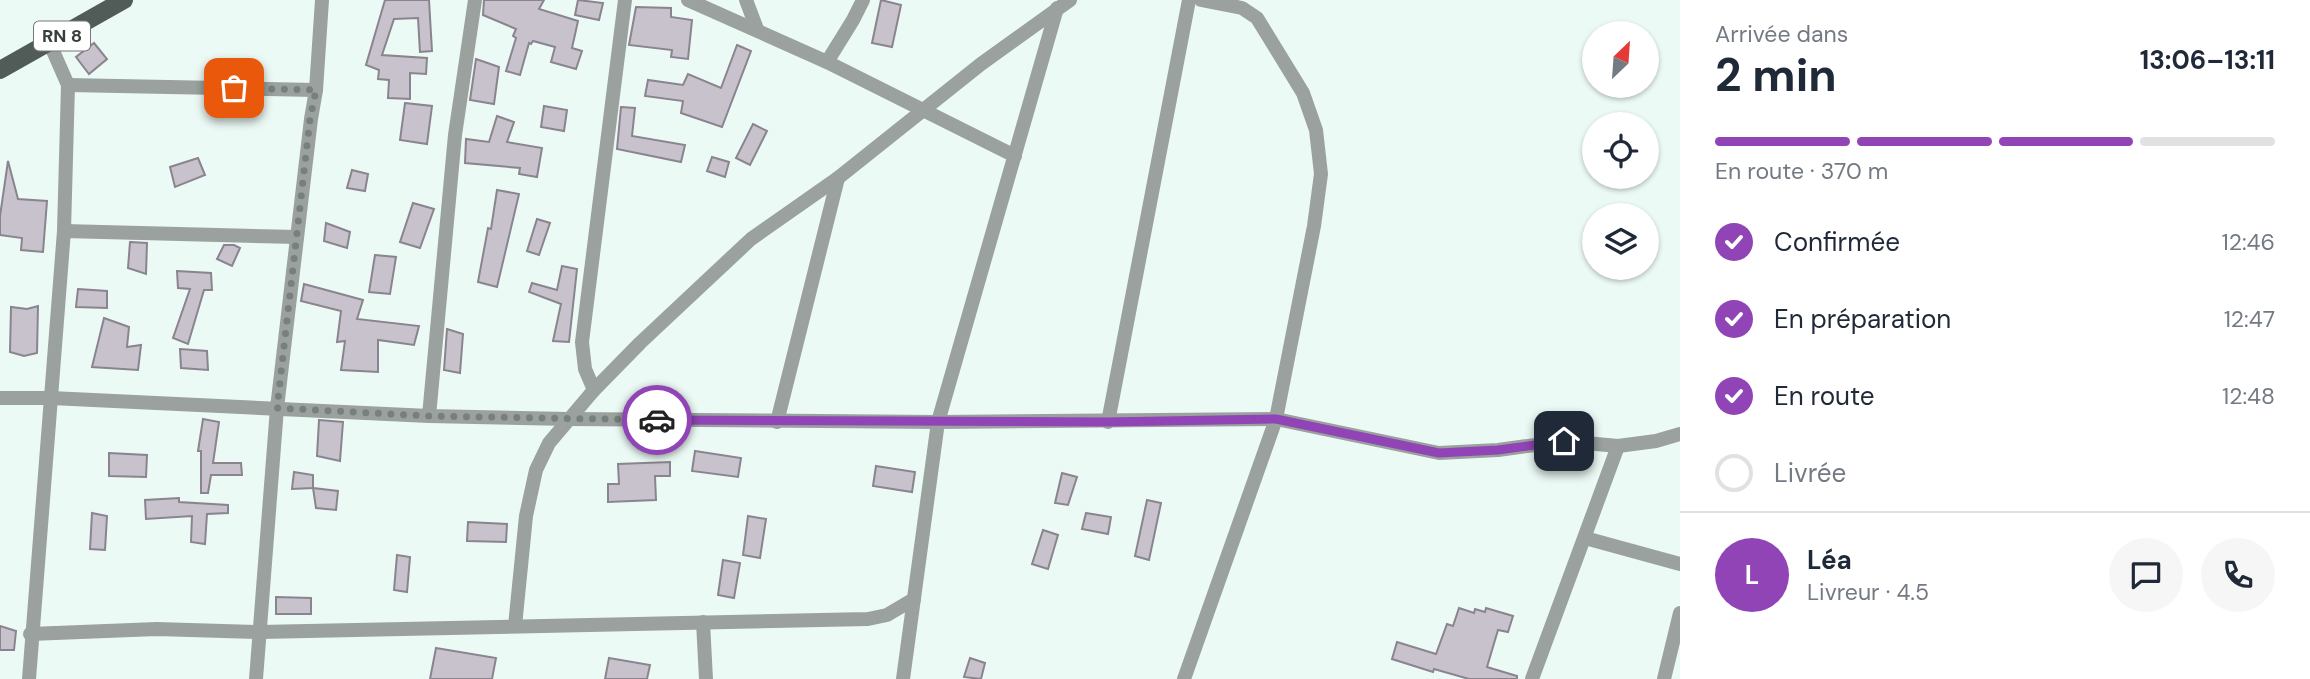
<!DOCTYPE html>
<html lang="fr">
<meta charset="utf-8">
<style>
:root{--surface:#fff;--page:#f6f6f7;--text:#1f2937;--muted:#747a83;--line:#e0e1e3;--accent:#9044b5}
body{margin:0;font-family:"DM Sans",sans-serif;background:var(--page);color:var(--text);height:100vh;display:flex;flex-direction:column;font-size:26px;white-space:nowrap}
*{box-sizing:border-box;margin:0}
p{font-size:23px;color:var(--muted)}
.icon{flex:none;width:38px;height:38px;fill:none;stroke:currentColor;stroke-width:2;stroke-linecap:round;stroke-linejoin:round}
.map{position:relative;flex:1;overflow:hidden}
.sheet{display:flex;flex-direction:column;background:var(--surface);width:630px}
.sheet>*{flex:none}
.needle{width:46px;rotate:25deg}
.fabs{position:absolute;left:1582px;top:21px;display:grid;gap:14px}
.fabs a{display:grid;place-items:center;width:77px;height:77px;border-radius:50%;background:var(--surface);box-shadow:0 2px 5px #0004;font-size:35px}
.pin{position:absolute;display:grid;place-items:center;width:60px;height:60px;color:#fff;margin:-30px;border-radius:14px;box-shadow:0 4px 10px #0006}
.courier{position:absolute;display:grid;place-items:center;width:70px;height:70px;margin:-35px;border:5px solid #9044b5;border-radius:50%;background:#fff;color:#222;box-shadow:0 2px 9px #0007}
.summary em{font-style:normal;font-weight:700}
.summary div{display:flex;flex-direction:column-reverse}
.summary{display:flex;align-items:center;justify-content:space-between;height:119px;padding:0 35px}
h1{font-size:46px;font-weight:700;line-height:52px}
.bar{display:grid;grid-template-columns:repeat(4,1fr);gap:10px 7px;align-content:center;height:84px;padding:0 35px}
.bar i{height:9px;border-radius:5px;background:var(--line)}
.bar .current{background:var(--accent)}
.bar p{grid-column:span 4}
.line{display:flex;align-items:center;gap:18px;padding:0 35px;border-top:2px solid var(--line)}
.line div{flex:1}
.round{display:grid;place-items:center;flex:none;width:74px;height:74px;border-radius:37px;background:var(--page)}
ol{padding:0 35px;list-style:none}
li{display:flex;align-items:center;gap:21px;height:77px}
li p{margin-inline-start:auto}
li .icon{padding:7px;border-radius:50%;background:var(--accent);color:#fff;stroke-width:4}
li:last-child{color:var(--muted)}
li i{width:38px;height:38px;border:4px solid var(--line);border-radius:50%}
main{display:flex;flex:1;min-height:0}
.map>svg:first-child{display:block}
.building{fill:#c8c2cc;stroke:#8a848e;stroke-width:2}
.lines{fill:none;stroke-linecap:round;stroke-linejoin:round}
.minor{stroke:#9ba19e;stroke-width:14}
.primary{stroke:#515b57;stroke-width:18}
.done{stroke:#77807d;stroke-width:7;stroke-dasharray:0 12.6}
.route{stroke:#9044b5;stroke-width:9}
.labels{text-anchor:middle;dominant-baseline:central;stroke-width:5;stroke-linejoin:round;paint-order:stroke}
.shield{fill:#fff;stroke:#747876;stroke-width:2}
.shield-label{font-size:18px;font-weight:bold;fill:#383e3c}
</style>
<main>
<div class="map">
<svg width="1680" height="679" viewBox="0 0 1680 679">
<rect width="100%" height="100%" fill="#ecfaf5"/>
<g class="building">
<path d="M385 0H429L432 51 420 52 418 18 394 19 382 55 427 58 426 74 410 73V99L388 98 389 80 378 79 379 70 366 65Z"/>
<path d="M484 0H544L539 9 578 21 572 48 582 51 576 69 551 62 555 47 533 41 531 44 529 43 520 75 506 71 516 38 513 36 516 29 483 15Z"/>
<path d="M578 0 603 3 599 20 575 15Z"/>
<path d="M881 0 901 5 892 47 872 43Z"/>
<path d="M636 7 671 8V17L692 20 688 59 671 57 672 50 629 45Z"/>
<path d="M94 43 107 59 89 74 76 57Z"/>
<path d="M737 45 751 51 722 127 681 113 683 101 645 96 648 80 683 85 688 74 721 88Z"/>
<path d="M476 59 499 67 494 104 470 100Z"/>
<path d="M405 103 432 106 427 144 400 140Z"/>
<path d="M544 106 567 110 564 131 541 127Z"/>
<path d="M621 107 635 108 632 136 685 145 681 162 617 149Z"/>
<path d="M497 116 514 122 507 142 542 148 537 177 519 174 520 168 465 163 466 139 489 142Z"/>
<path d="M753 124 767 131 750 165 736 158Z"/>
<path d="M712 157 729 162 725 177 707 171Z"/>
<path d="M198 158 205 175 175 187 170 167Z"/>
<path d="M8 161 18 199 47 201 43 252 21 250 22 238 0 235V216Z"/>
<path d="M352 170 368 174 365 191 347 188Z"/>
<path d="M497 190 519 194 497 287 478 282 488 228 491 229Z"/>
<path d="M413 203 434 209 420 248 400 242Z"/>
<path d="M537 219 550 223 539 255 527 251Z"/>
<path d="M326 223 350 232 347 248 324 241Z"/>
<path d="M130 242 147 243 146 274 128 268Z"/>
<path d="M224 245H234L240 248 232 266 217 259Z"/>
<path d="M375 255 396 257 390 294 369 292Z"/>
<path d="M562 266 577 269 569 342 553 341 561 304 529 292 532 283 557 290Z"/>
<path d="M177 271 211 273 212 290H204L188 344 173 338 190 289 178 288Z"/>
<path d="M304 284 363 300 357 319 419 326 414 345 378 340V372L341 370 345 341 337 342 341 311 301 301Z"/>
<path d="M78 289 107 291V308L76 307Z"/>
<path d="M38 306 37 353 24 356 10 352 11 307 27 309Z"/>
<path d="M104 318 129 327 127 347 141 345 138 370 92 367Z"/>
<path d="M447 329 463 334 460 373 444 370Z"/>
<path d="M180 349 207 351 208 370 181 368Z"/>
<path d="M203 419 219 422 213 463H241L242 475H211L208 493H201V451H198Z"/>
<path d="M319 420 343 422 340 461 317 456Z"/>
<path d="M695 451 741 458 738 477 692 471Z"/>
<path d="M109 453 147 455 146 477 109 476Z"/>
<path d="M670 462V476H655L656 500 608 502V484H619L618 464Z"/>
<path d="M876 466 915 472 912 492 873 486Z"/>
<path d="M294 472 313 475V488L292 489Z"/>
<path d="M1062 473 1077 477 1068 505 1055 503Z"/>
<path d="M313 488 338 491 336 510 316 508Z"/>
<path d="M179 498V502L228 505V513L207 514 205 544 191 542 192 516 146 519 145 500Z"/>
<path d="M1147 500 1161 503 1149 560 1135 556Z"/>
<path d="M92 513 107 516 105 550 90 549Z"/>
<path d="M1086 513 1111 517 1108 534 1082 529Z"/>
<path d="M748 516 766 519 760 558 743 555Z"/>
<path d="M468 522 507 524 506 542 467 541Z"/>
<path d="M1043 530 1058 535 1048 569 1032 564Z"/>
<path d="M397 555 410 557 407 592 394 590Z"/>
<path d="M723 560 740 563 734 598 718 595Z"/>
<path d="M276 597 311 598V614H276Z"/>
<path d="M1459 608 1474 613 1475 609 1485 612 1486 608 1513 616 1508 632 1498 630 1487 667 1517 676V679H1469L1434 669 1433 672 1392 659 1397 642 1436 654 1447 624 1453 626Z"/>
<path d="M0 626 16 631 14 650H0Z"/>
<path d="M436 648 496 658 492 679H430Z"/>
<path d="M609 658 650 665 647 679H605Z"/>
<path d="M970 658 985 663 981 679 964 677Z"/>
</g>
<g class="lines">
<g class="minor">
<path d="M688 0 827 62 1015 156"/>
<path d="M746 0 757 29"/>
<path d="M827 62 853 20 863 0"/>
<path d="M68 85 316 90"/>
<path d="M64 231 297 237"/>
<path d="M594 390 585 369 582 342 625 0"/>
<path d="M0 398H51L429 416 569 419 938 422 1276 419 1439 453 1498 450 1564 441 1618 446 1656 441 1680 434"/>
<path d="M429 416 455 135 475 0"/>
<path d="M777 422 838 178"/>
<path d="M1108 422 1189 0"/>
<path d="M1585 538 1680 564"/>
<path d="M703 622 706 679"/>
<path d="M515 626 526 516 536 470 549 443 594 390 640 343 751 239 838 178 981 64 1070 0"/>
<path d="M30 634 157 629 260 632 868 619 887 615 914 599"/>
<path d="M29 679 64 231 68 85 50 44"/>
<path d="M256 679 277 408 311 119 316 90 322 0"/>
<path d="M903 679 938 422 1057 8"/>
<path d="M1184 679 1276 419 1314 226 1321 174 1316 130 1303 93 1257 18 1242 8 1201 0"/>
<path d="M1532 679 1618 446"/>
<path d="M1664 679 1680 613"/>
</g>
<path class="primary" d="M0 70 124 0"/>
</g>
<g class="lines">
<path class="done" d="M234 88 316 90 310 119 277 408 429 416 657 420"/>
<path class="route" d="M657 420 1108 422 1276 419 1439 453 1498 450 1564 441"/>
</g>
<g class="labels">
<rect class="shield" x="34" y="21.5" width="56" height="29" rx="5"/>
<g class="shield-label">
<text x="62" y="36">RN 8</text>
</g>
</g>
</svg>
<div class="fabs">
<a><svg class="needle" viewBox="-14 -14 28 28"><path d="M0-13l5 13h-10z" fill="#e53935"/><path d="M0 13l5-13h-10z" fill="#747a83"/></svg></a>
<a><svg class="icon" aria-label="locate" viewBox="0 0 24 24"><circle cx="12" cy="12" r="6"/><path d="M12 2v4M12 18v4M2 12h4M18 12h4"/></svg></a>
<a><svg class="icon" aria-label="layers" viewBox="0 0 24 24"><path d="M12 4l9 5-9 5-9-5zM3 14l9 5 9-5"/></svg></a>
</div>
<div class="pin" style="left:234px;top:88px;background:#ea580c"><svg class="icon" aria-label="bag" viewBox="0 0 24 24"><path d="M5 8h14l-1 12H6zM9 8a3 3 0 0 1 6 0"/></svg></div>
<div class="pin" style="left:1564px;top:441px;background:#1f2937"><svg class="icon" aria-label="home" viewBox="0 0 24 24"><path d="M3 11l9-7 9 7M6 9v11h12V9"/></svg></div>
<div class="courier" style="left:657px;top:420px"><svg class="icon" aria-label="car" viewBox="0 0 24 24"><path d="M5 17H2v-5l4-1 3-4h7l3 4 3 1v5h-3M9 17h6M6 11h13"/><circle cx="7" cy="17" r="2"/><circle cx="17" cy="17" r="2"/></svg></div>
</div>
<section class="sheet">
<div class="summary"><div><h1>2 min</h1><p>Arrivée dans</p></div><em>13:06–13:11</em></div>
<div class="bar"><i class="current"></i><i class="current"></i><i class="current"></i><i></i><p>En route · 370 m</p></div>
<ol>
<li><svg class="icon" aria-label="check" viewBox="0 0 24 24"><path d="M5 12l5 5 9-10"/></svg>Confirmée<p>12:46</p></li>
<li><svg class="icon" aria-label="check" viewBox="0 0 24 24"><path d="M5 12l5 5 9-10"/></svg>En préparation<p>12:47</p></li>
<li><svg class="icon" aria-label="check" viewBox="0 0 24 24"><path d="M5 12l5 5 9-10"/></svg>En route<p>12:48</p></li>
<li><i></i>Livrée</li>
</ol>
<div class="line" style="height:126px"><b class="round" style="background:var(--accent);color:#fff">L</b><div><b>Léa</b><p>Livreur · 4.5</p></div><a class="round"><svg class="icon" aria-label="chat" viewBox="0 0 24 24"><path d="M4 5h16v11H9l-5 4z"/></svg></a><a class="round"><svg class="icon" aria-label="phone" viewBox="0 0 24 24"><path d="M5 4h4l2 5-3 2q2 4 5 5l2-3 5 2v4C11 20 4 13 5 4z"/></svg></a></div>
</section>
</main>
